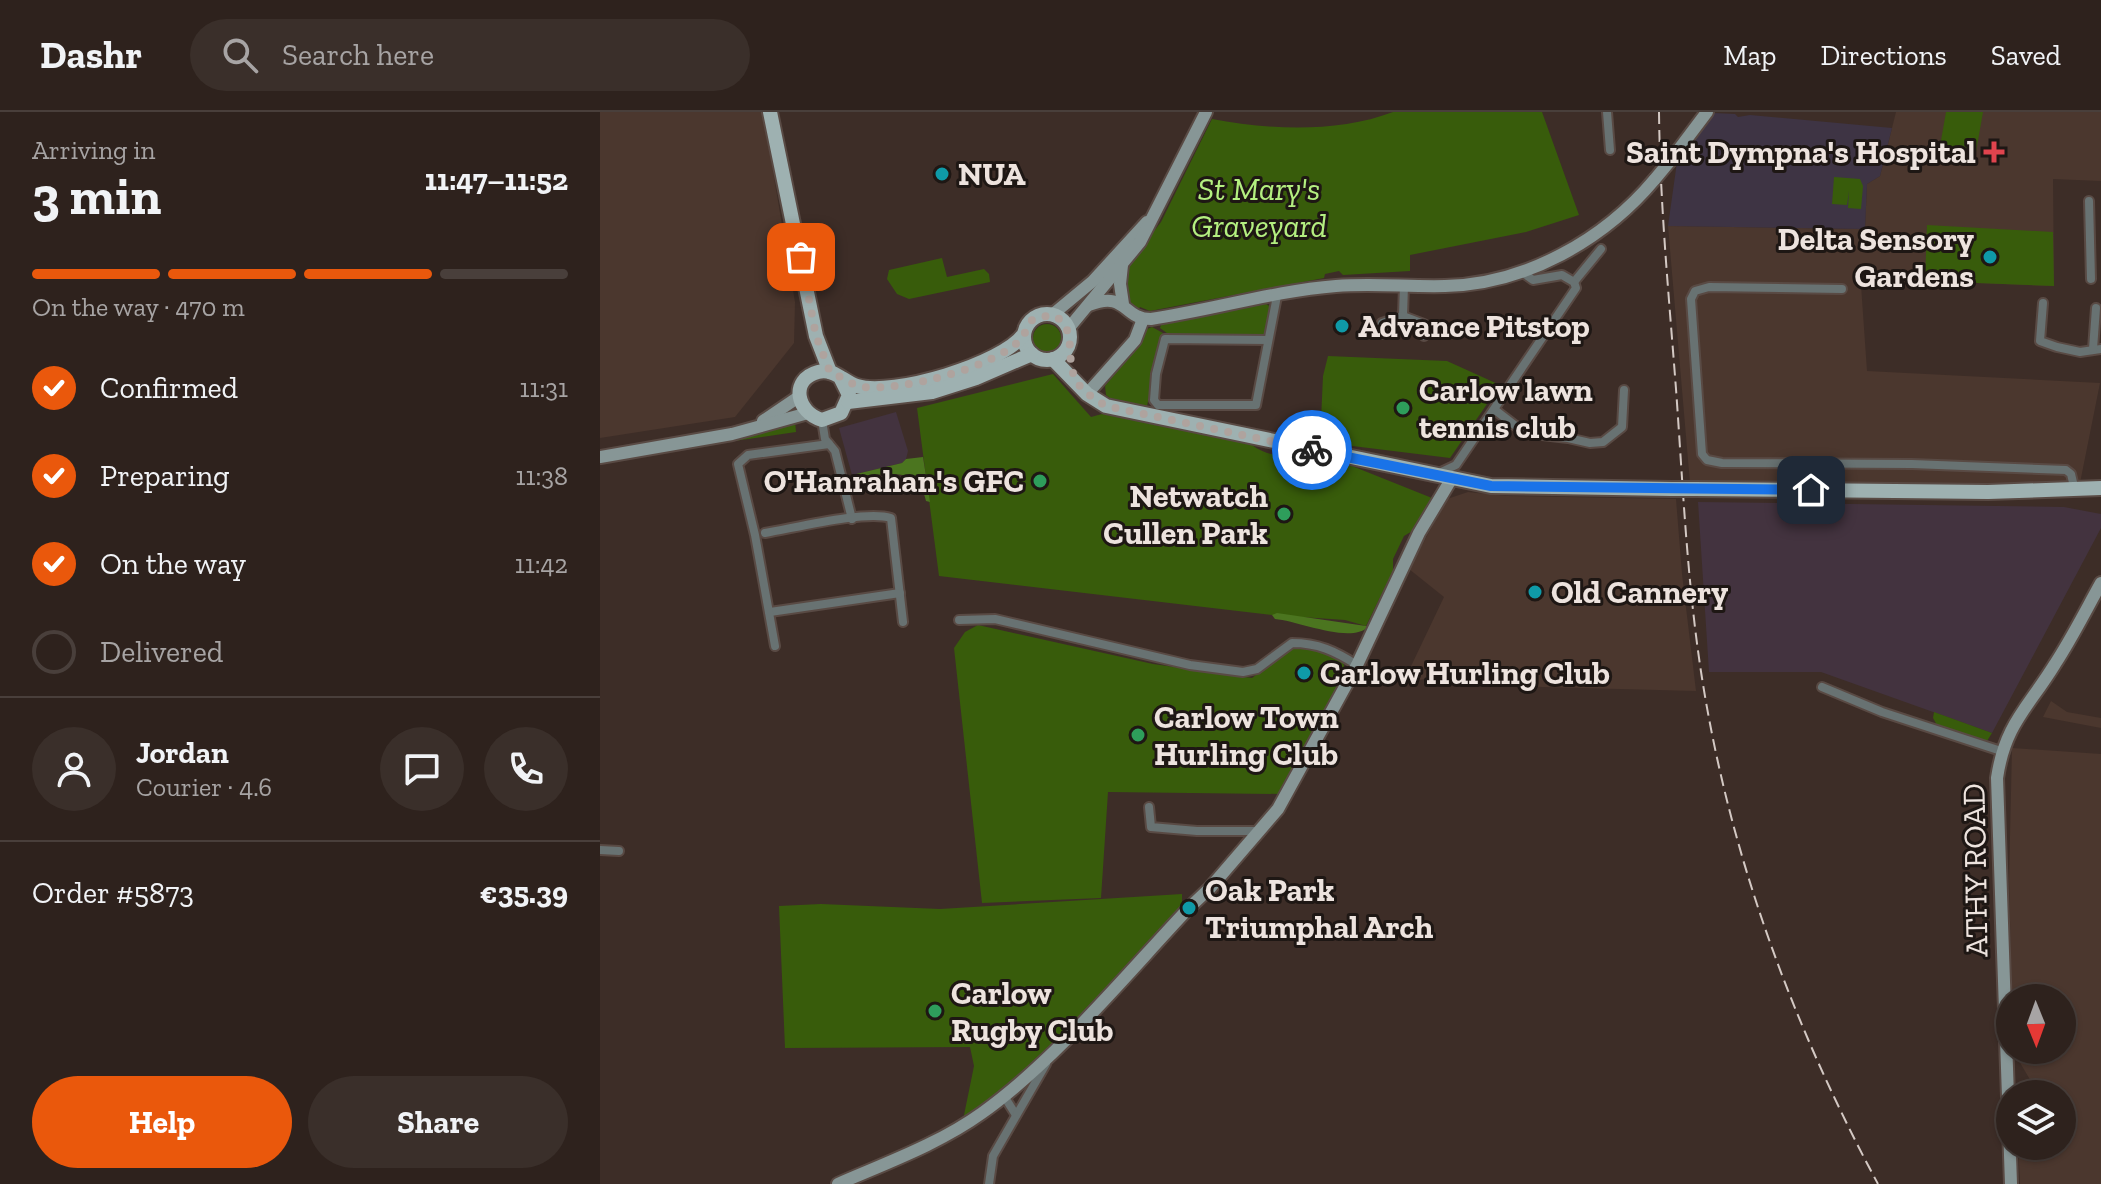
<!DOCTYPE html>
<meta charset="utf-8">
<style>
:root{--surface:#2e221d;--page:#3a2f2a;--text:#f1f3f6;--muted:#a7a4a4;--line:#493f3b;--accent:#ea580c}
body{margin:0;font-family:"Zilla Slab",serif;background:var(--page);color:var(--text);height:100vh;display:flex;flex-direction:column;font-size:30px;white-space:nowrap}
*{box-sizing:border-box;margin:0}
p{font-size:26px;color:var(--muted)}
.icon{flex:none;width:44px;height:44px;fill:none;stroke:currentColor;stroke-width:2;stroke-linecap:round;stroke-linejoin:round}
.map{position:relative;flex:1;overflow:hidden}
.details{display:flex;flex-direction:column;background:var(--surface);width:600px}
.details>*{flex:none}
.needle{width:52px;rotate:179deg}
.controls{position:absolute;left:1396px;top:872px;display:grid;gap:16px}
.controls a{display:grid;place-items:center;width:80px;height:80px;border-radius:50%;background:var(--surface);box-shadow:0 2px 6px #0004,0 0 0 2px var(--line);font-size:40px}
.pin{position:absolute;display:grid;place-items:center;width:68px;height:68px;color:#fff;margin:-34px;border-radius:16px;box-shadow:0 4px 12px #0006}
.courier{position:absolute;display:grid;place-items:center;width:80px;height:80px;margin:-40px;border:6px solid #1a73e8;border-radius:50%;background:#fff;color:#222;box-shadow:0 2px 10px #0007}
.overview em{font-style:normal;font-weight:700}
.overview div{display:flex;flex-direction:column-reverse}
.overview{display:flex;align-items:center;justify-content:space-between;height:136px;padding:0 32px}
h1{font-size:52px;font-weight:700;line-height:60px}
.bar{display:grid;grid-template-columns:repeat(4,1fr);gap:12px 8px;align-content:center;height:96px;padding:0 32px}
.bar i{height:10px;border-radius:6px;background:var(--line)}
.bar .on{background:var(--accent)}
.bar p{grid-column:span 4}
.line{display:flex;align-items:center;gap:20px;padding:0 32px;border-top:2px solid var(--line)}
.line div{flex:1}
.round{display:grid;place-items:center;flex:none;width:84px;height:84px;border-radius:42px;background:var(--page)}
ol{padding:0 32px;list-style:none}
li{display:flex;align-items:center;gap:24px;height:88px}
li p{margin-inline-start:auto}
li .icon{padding:8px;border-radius:50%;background:var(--accent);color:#fff;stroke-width:4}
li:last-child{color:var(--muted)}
li i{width:44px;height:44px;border:4px solid var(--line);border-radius:50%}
.cta{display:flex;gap:16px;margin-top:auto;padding:16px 32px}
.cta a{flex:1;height:92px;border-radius:48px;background:var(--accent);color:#fff;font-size:32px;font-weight:700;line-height:92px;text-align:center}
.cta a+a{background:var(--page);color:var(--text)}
header{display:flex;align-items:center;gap:48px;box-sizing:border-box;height:112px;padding:0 40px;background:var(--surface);border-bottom:2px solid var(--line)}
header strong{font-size:38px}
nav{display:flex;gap:44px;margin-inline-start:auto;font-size:28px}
.search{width:560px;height:72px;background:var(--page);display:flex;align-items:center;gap:20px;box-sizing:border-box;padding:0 28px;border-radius:44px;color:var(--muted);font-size:30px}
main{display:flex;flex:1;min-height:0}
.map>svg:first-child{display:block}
.commercial{fill:#43333f}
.built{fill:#4b372e}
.education{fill:#3e3444}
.green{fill:#385c0b}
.forest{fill:#4b751f}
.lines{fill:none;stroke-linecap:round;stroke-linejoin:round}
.street-casing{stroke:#594a44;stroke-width:12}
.secondary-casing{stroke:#594a44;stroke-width:16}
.primary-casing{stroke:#594a44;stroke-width:18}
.street{stroke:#687272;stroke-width:8}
.secondary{stroke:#879696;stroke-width:12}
.primary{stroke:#9eb1b1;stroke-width:14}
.rail{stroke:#d4c9c4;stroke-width:2;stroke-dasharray:12 6;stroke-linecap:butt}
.secondary-bridge-casing{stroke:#594a44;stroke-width:16;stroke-linecap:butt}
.primary-bridge-casing{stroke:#594a44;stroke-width:18;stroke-linecap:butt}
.secondary-bridge{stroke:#879696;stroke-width:12}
.primary-bridge{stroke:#9eb1b1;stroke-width:14}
.done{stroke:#afa39e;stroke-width:8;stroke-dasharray:0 14.4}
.route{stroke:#1a73e8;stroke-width:10}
.health-dot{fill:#e0444e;stroke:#1e1714;stroke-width:3}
.culture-dot{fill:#0f9aa8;stroke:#1e1714;stroke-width:3}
.leisure-dot{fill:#2e9e5b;stroke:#1e1714;stroke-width:3}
.labels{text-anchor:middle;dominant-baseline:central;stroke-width:6;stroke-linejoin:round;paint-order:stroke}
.poi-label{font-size:32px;font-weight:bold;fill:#ede3de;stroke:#1e1714;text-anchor:start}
.park-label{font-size:32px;font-style:italic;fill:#b4ef80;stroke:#1e1714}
.street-label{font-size:32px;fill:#ede3de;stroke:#1e1714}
</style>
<header>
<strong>Dashr</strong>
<div class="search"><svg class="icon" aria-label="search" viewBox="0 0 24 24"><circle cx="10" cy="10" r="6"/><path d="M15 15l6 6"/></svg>Search here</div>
<nav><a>Map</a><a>Directions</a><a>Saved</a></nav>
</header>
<main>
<section class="details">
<div class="overview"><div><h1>3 min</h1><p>Arriving in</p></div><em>11:47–11:52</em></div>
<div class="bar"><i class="on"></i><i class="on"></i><i class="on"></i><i></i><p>On the way · 470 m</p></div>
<ol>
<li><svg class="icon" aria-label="check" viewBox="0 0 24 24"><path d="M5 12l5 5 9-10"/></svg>Confirmed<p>11:31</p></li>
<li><svg class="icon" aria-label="check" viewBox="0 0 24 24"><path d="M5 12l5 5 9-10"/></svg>Preparing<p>11:38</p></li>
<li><svg class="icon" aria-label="check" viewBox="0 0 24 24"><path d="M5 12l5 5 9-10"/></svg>On the way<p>11:42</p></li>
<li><i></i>Delivered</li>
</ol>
<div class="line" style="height:144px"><a class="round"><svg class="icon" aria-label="person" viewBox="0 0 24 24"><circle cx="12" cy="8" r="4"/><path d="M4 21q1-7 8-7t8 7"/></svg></a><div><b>Jordan</b><p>Courier · 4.6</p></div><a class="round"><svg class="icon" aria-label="chat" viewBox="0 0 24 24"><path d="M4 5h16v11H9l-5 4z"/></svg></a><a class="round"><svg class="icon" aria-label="phone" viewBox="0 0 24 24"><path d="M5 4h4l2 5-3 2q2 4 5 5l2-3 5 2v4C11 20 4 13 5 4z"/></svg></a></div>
<div class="line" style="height:104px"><div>Order #5873</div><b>€35.39</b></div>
<div class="cta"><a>Help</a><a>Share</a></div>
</section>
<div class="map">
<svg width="1501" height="1072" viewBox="0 0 1501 1072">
<rect width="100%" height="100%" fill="#3d2d27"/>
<g class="commercial">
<path d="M296 300 308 339 306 347 302 351 252 363 239 316Z"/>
<path d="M1098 390 1464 395 1501 402V416L1392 621 1221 560H1109Z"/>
</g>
<g class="built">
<path d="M0 0H163L195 190 194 231 135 305 0 326Z"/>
<path d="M1296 0H1501V69L1453 67 1454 174 1325 169 1261 173 1267 259 1500 271 1480 371 1462 373 1090 371 1068 114 1265 117 1267 72 1280 64Z"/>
<path d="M868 380 906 384 1076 387 1082 462 1096 579 904 574 841 564 803 571 844 485 809 457 847 387Z"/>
<path d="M1451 589 1467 600 1501 606V616L1443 605Z"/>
<path d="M1412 636 1501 642V1072H1420L1418 1034H1462V982H1416L1432 971 1419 949 1417 938H1462V886H1412L1409 769Z"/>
</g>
<path class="education" d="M1114 1 1135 2 1138 5 1150 3 1292 16 1280 64 1267 72 1265 117 1068 114 1077 50Z"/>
<g class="green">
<path d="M793 0H942L979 103 926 120 810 143V159L743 163 739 159 725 162 724 166 550 199 540 195 538 198 529 192 523 177 528 153 561 110 612 7C669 18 738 21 793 0Z"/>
<path d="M1346 0H1383L1376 40 1340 34Z"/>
<path d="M1234 65 1260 67 1263 74 1261 97 1248 96 1249 79 1247 93 1232 92Z"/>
<path d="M1327 113 1453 120 1454 174 1325 169Z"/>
<path d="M342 146 347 165 384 157 389 162 390 170 309 187 297 182 287 167 289 158Z"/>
<path d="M666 192 671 195 664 223 661 224H571L560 216 561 213Z"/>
<circle cx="447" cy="226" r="14"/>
<path d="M552 215 563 221 547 294 510 286 506 283 505 274 540 232 547 217Z"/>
<path d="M728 244 847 249 900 273 850 346 720 330 723 264Z"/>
<path d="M453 262 491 305 502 302 652 333C662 341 679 346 691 341L752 354 832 386 814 418 804 424 793 447V459L766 514 745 508 672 503 339 464 317 296Z"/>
<path d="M195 309 196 320 134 329Z"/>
<path d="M378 513 553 552 652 566 693 535 726 540 743 549 745 559 682 682 508 680 501 786 382 791 354 536 365 520Z"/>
<path d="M1334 600 1392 621 1387 629H1382L1338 615 1333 606Z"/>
<path d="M582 782V794C514 868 448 952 363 1008L374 954 370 935 185 936 179 794 221 792 340 797Z"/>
</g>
<g class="forest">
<path d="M323 345 330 390 326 389C318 349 280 366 252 363L302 351 306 347Z"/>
<path d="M677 501 766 514 768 515C750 532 699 509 675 507L672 503Z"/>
</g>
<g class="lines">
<g class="street-casing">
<g id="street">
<path d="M1007 0 1010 38"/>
<path d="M1489 89 1491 167"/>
<path d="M974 170 1001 137"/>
<path d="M1242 177 1109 175 1095 179 1091 187 1102 342 1107 348 1122 351 1312 352 1466 358 1471 362 1475 379"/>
<path d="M1443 191 1440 229 1457 235 1480 240 1501 237"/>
<path d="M803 204 804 173"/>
<path d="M782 222V211L803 204 824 212V224"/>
<path d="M668 228 565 227 556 262 554 288 558 293H656L677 184"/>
<path d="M1493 237 1496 196"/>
<path d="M895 298 925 321 968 326 990 331 1003 330 1022 315 1024 278"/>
<path d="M222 308 225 327 235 339 252 407"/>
<path d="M837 362 856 353 976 176 974 170 962 163 933 168 922 160"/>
<path d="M165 421C195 416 265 398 291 406L303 510"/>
<path d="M170 500 300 481"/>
<path d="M359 508 395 507 590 553 643 560 657 557 692 531C718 531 735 539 757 553"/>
<path d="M175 534 155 423 138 352 148 343 229 332"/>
<path d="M1222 575 1282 600 1401 639"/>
<path d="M549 695 551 715 597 719H660"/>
<path d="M0 738 19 739"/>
<path d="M404 984 416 1003"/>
<path d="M389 1072 393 1044 446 952"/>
</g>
</g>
<g class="secondary-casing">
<g id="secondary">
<path d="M1070 49 1107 0"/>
<path d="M522 153 520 172 523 192"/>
<path d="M489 193C527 178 522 207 551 207 612 198 674 179 736 174 772 171 809 175 845 174 926 172 1004 128 1055 67"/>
<path d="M452 203 493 169 547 110"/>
<path d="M468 217 540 130 606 0"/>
<path d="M487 282 535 228 543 207"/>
<path d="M163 309 200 284"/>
<path d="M0 345 132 322 208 301"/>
<path d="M591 794 610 776 678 697 757 553 819 421 852 366"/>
<path d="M238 1072C286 1051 339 1032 382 1001 455 949 525 864 587 798"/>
<path d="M1411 1072 1397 666C1405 612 1428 596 1455 552 1472 526 1486 498 1501 471"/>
</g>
</g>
<g class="primary-casing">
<g id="primary">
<path d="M170 0 216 224 230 260"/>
<circle cx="447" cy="225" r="23"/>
<path d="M453 247 487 282 506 294 891 374 1072 377"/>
<path d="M240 265 249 283 241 301 222 308C197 301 189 268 218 260 234 256 244 270 257 274 292 285 403 252 424 222"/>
<path d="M248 290 332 280 376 266 432 242"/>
<path d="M1095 377 1388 380 1501 376"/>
</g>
</g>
<use href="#street" class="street"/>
<use href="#secondary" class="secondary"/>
<use href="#primary" class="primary"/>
<path class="rail" d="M1059 0C1060 93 1069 185 1076 277 1083 374 1087 471 1102 566 1130 744 1193 914 1278 1072"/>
<g class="secondary-bridge-casing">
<path id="secondary-bridge" d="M1055 67 1070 49"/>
</g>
<g class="primary-bridge-casing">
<path id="primary-bridge" d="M1072 377H1095"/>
</g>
<use href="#secondary-bridge" class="secondary-bridge"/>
<use href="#primary-bridge" class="primary-bridge"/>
</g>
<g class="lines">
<path class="done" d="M201 145 216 224 230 260C241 264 251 273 263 275 302 279 394 256 421 227 426 221 427 213 433 207L452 203C480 214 463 248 477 270 484 281 495 287 506 294L712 338"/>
<path class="route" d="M712 338 891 374 1211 378"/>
</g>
<path class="health-dot" d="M1390 28h8v8h8v8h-8v8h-8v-8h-8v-8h8z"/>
<g class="culture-dot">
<circle cx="342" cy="62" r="8"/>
<circle cx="1390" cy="145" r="8"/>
<circle cx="742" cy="214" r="8"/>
<circle cx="935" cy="480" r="8"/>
<circle cx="704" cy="561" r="8"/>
<circle cx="589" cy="796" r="8"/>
</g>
<g class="leisure-dot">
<circle cx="803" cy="296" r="8"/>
<circle cx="440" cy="369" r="8"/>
<circle cx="684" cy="402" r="8"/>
<circle cx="538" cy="623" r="8"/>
<circle cx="335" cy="899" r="8"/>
</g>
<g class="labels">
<g class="poi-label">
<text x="1376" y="40" text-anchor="end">Saint Dympna's Hospital</text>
<text x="358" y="62">NUA</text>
<text x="1374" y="127" text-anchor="end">Delta Sensory<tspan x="1374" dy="37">Gardens</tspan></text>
<text x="758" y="214">Advance Pitstop</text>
<text x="819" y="278">Carlow lawn<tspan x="819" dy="37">tennis club</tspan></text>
<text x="424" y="369" text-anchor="end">O'Hanrahan's GFC</text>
<text x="668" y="384" text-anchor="end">Netwatch<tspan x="668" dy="37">Cullen Park</tspan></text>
<text x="951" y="480">Old Cannery</text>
<text x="720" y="561">Carlow Hurling Club</text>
<text x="554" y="605">Carlow Town<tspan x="554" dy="37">Hurling Club</tspan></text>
<text x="605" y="778">Oak Park<tspan x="605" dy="37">Triumphal Arch</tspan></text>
<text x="351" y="881">Carlow<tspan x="351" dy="37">Rugby Club</tspan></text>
</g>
<g class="park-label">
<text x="659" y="77">St Mary's<tspan x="659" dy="37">Graveyard</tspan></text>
</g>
<g class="street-label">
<text transform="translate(1375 758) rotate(-91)">ATHY ROAD</text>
</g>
</g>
</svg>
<div class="controls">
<a><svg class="needle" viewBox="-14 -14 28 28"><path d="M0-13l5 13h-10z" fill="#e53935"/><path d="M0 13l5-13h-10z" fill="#a7a4a4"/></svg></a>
<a><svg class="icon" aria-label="layers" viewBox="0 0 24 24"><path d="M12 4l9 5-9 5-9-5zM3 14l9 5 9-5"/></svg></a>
</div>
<div class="pin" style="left:201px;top:145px;background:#ea580c"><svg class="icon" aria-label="bag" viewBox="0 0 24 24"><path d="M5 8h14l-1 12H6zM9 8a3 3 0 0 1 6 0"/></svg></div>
<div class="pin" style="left:1211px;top:378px;background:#1f2937"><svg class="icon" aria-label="home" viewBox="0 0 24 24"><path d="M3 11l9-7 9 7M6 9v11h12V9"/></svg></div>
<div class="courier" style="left:712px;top:338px"><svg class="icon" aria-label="bike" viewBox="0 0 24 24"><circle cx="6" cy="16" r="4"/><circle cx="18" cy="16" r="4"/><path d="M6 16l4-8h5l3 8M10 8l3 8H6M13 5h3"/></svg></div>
</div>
</main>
